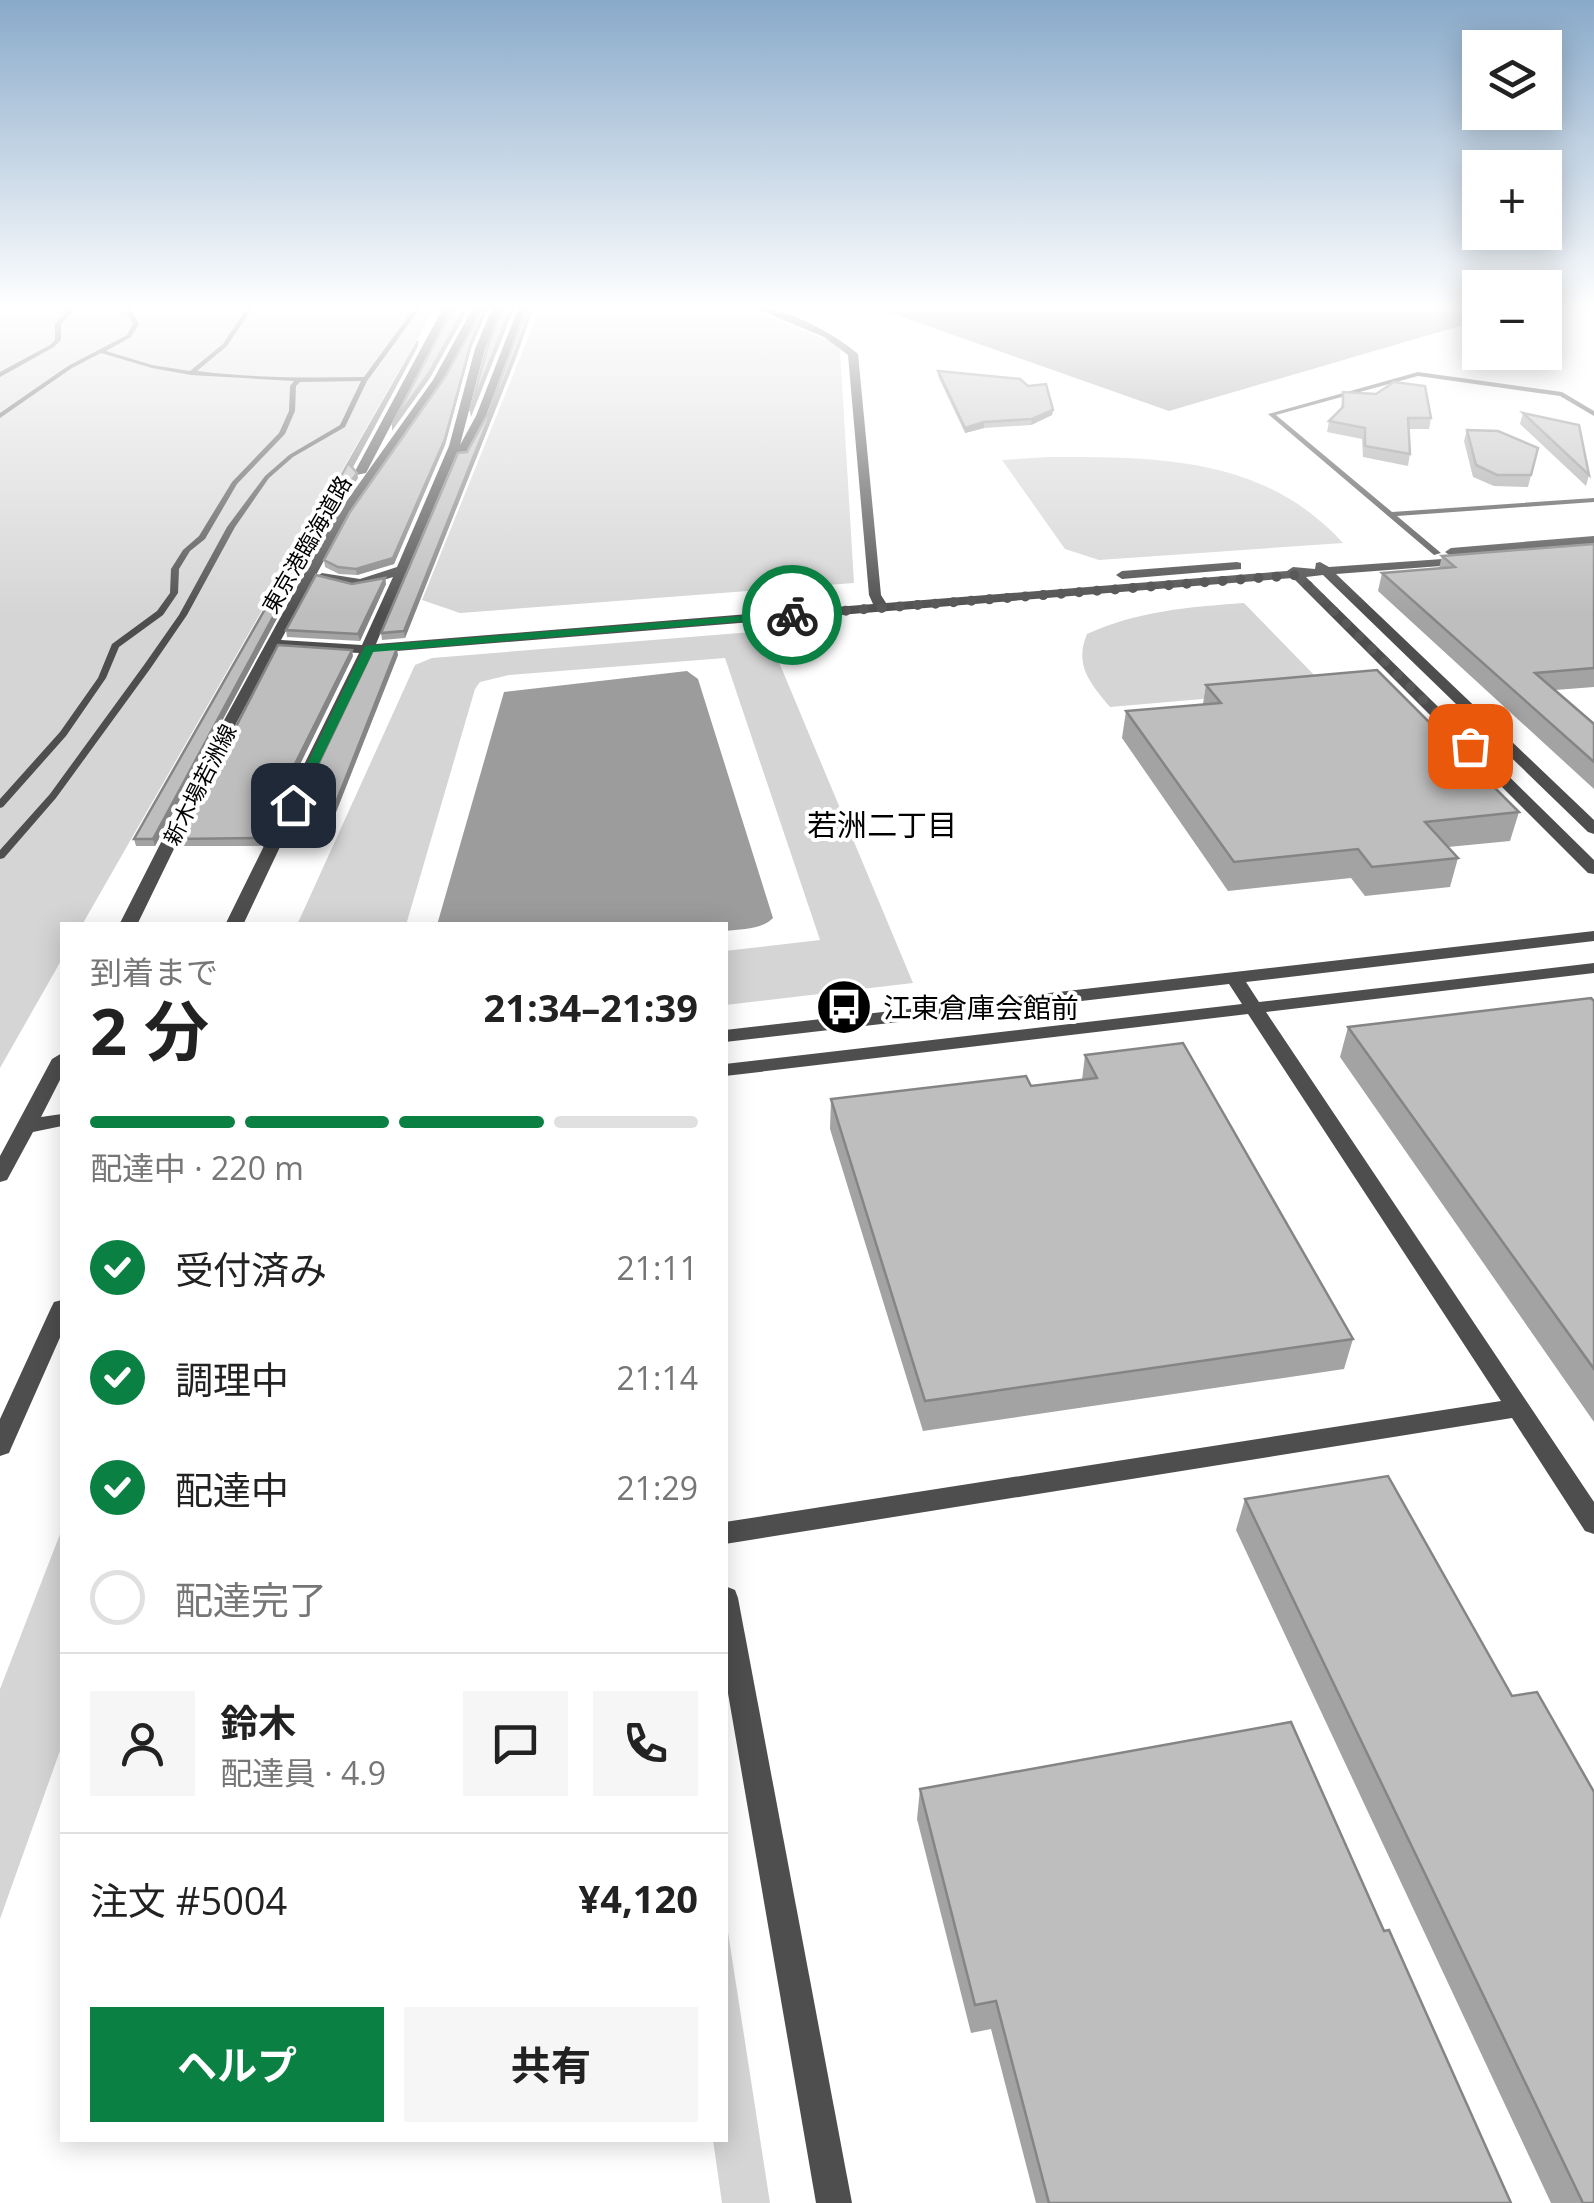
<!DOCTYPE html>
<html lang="ja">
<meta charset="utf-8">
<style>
:root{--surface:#fff;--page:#f6f6f6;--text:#222;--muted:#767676;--line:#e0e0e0;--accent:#0b8043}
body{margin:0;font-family:"Open Sans","Noto Sans JP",sans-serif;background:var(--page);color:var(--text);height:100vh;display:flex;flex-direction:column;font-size:38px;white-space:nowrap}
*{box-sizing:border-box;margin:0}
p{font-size:32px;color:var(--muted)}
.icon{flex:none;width:55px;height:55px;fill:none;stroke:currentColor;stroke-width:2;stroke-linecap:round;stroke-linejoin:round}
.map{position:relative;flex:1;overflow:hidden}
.details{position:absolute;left:60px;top:922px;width:668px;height:1220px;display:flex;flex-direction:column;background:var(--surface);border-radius:0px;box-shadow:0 5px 25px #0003}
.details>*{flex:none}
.tools{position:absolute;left:1462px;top:30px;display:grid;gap:20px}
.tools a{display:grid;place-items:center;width:100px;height:100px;border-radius:0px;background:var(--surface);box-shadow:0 5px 25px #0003;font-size:50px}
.pin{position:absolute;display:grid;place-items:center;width:85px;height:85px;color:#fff;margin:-42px;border-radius:20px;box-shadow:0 5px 15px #0006}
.courier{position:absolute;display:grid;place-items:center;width:100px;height:100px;margin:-50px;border:8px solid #0b8043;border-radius:50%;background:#fff;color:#222;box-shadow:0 2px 12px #0007}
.overview em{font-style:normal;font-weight:700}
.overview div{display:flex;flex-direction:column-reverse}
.overview{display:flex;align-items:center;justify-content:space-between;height:170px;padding:0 30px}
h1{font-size:65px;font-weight:700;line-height:75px}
.bar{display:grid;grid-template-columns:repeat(4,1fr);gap:15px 10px;align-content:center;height:120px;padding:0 30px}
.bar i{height:12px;border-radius:8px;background:var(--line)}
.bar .on{background:var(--accent)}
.bar p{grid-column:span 4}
.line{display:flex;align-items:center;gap:25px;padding:0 30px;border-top:2px solid var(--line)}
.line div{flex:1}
.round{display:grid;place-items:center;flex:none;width:105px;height:105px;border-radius:0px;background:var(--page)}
ol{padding:0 30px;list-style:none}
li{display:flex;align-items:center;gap:30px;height:110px}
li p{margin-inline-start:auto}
li .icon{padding:10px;border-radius:50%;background:var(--accent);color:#fff;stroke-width:4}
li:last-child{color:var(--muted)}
li i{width:55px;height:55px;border:5px solid var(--line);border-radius:50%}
.primary-button{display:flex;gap:20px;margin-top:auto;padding:20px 30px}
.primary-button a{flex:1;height:115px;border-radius:0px;background:var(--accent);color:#fff;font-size:40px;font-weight:700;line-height:115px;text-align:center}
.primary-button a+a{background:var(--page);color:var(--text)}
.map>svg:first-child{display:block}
.green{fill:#d5d5d5}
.water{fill:#9c9c9c}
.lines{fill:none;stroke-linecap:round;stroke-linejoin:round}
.service{fill:#4e4e4e;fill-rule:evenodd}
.tertiary{fill:#4e4e4e;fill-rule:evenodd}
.wall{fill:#a3a3a3}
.shaded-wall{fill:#858585}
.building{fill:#bebebe;stroke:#858585;stroke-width:2.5}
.route{fill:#0b8043}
.done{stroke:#595959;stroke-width:10;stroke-dasharray:0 18}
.labels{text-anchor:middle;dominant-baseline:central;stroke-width:8;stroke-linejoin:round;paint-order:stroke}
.far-street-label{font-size:22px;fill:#000;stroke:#fff}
.poi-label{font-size:28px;fill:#000;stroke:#fff;text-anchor:start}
.neighbourhood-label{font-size:30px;fill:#000;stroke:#fff}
</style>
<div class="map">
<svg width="1594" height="2203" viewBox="0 0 1594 2203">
<rect width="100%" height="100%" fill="#fff"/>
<g class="green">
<path d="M0 306H436L82 925H62V959L0 1068Z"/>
<path d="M541 306H742L832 342 840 350 854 583 460 613 422 600Z"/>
<path d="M1048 457C1157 457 1264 456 1343 543L1099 560 1065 549 1002 460Z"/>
<path d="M1244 603 1318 679 1305 690 1110 707C1090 683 1074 665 1087 634 1137 611 1189 607 1244 603Z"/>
<path d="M777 630 779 637 761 639 768 655H776L913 983 725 1005V951L820 940 725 658 509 675 480 682 475 689 406 925H297L415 665 432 658Z"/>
<path d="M62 1529V1745L0 1919V1689Z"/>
<path d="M725 1913 770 2203H722L713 2140H725Z"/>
</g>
<g class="water">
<path d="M871 306H1480V320L1169 411Z"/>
<path d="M687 671 698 679 773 918C761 930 742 929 725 931V925H437L504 692Z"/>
</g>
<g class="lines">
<g class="service">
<path d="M72 306H78L61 324V340L54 347 0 377V372L50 345 55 340V324Z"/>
<path d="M123 306H129L139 324 131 337 106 351 152 365 190 371 223 344 248 306H254L227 346 197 371C252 378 308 378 364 377L416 306H422L367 381 345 427 293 457 269 478 235 527 187 615 150 669 56 798 4 858 0 859V850L50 794 144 665 179 615 227 527 265 476 289 455 340 425 361 381 300 382 296 386 295 411 285 434 237 484 205 539 190 551 179 569 178 593 163 615 119 647 106 678 66 736 3 807 0 808V799L60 732 98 678 112 644 157 611 170 593 171 569 183 550 199 536 232 482 279 433 289 411 290 386 294 381 191 375 152 368 101 353 72 368 0 418V413L68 366 127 335 133 324Z"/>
<path d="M1418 372 1562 392 1594 411V416L1560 396 1418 376 1276 415 1392 512 1594 498V502L1397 516 1441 553 1434 555 1268 414Z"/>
</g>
<g class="tertiary">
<path d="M444 306H453L366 473 356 475 354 473Z"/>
<path d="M474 306H483L443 380 348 516 281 640 362 645 393 577 361 587 316 577 322 573 360 579 397 567 449 446 475 349 493 306H502L485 349 460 445 476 416 519 306H527L486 416 464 456 456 455 376 644 873 604 869 595 848 355 824 337 750 306C782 306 834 333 858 354L881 595 886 603 1287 571 1293 567 1315 569 1316 563 1320 562 1329 567 1471 557V563L1467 564 1336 574 1594 820V834L1588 832 1323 575 1306 577 1594 860V874L1588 873 1293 578 372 653 243 925H225L359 653 277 648 225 744 137 925H119L211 744 336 516 433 380Z"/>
<path d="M1594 536V544L1451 556 1445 552 1451 548Z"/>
<path d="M1237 562 1241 563V569L1122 579 1116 575 1122 571Z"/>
<path d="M1594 931V941L1246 982 1259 1002 1594 963V973L1266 1012 1594 1502V1534L1585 1531 1512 1418 725 1544V1522L1501 1401 1248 1014 725 1076V1064L1242 1004 1229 984 725 1042V1030Z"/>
<path d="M62 1053V1076L41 1117 62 1114V1126L33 1132 7 1180 0 1182V1156L52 1059Z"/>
<path d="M62 1300V1333L12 1446 9 1453 0 1456V1419L51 1308 54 1302Z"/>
<path d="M725 1586 735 1590 738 1598 852 2203H816L725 1676Z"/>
</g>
</g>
<g class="wall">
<path d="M484 306H489L471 348 445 445 394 564 357 575 339 574 325 567 324 560 445 377Z"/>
<path d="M527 306H534L517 355 405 638 382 640 381 633 467 452 489 412Z"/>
<path d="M418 346 352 468 357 473 358 478 333 514 155 846H136L134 839Z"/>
<path d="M938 371 1053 410 1052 415 1031 425 984 428 965 433 938 376Z"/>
<path d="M1343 392 1431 418 1429 429H1408L1410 454 1408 466 1363 457 1362 439 1327 432 1329 421 1341 410Z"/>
<path d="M1523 413 1589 475 1586 486 1520 424Z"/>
<path d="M1467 430 1538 448 1528 487 1494 486 1473 477 1464 441Z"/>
<path d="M1594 544V687L1555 690 1594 724V789L1378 591 1382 573 1439 568 1442 556Z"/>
<path d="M385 578 386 584 360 641 287 637 286 630 352 584Z"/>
<path d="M398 655 323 845H285L283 838Z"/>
<path d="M353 656 260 846H180L178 839Z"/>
<path d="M1206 685 1519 812 1510 841 1448 847 1458 858 1450 887 1365 896 1351 878 1228 891 1122 738 1126 711 1203 704Z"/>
<path d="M1594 1001V1422L1340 1057 1348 1027Z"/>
<path d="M1085 1055 1353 1339 1344 1369 923 1431 830 1129 831 1099 1031 1086 1082 1080Z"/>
<path d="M1245 1499 1512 1696 1594 2203H1551L1236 1530Z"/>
<path d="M920 1789 1384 1931 1511 2203H1036L991 2029 971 2033 917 1819Z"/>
</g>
<g class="shaded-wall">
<path d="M466 306H470L430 378 392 431V425Z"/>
<path d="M486 306H489L471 348 445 445 394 564 357 575 356 569 471 343Z"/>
<path d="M512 306H515L471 417 470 411Z"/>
<path d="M532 306H534L517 355 405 638 404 631Z"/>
<path d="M418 341V346L351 471 350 465Z"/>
<path d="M1053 410 1052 415 1031 425 1032 419Z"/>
<path d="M984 422V428L965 433V428Z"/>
<path d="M357 473 358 478 333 514 155 846 153 839 332 508Z"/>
<path d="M385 578 386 584 360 641 358 634Z"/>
<path d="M397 648 398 655 323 845 322 838Z"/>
<path d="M352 650 353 656 260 846 258 838Z"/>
</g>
<g class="building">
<path d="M454 306H466L429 373 392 425Z"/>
<path d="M484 306H486L471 343 445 439 393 558 356 569 338 567 324 560 350 512 445 377Z"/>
<path d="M503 306H512L470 411 488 345Z"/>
<path d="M527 306H532L516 350 404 631 381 633 458 453 467 452 489 412Z"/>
<path d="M418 341 350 465 357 473 332 508 153 839H134Z"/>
<path d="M938 371 1020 379 1028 386 1046 384 1053 410 1032 419 984 422 965 428Z"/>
<path d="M1394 382 1425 386 1431 418H1408L1410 454 1365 446V428L1329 421 1343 407V392L1376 394Z"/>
<path d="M1523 413 1579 425 1589 475Z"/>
<path d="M1467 430 1498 431 1538 448 1531 475H1497L1476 465Z"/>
<path d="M1594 544V668L1535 673 1594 724V762L1382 573 1455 567 1442 556Z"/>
<path d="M316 575 352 584 385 578 358 634 286 630Z"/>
<path d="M278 645 352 650 258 838 178 839Z"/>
<path d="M397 648 322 838H283L373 650Z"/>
<path d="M1377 670 1519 812 1425 822 1458 858 1372 867 1358 849 1234 862 1126 711 1221 703 1206 685Z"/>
<path d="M1591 998 1594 1001V1369L1348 1027Z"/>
<path d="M1183 1043 1353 1339 925 1401 831 1099 1026 1076 1031 1086 1097 1078 1085 1055Z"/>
<path d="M1388 1476 1512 1696 1537 1692 1594 1792V2203H1583L1245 1499Z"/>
<path d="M1291 1722 1384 1931 1389 1930 1511 2203H1049L996 2001 975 2005 920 1789Z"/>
</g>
<linearGradient id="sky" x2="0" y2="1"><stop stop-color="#89aaca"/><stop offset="0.5" stop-color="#fff"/><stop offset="1" stop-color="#fff" stop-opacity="0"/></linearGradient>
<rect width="1594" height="615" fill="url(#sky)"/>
<path class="route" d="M792 612 796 617 373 652 299 805 293 809 287 805 365 646Z"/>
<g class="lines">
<path class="done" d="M792 615 1297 575 1470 746"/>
</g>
<defs>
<g id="bus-disc" transform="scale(2.875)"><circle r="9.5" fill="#000" stroke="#fff"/><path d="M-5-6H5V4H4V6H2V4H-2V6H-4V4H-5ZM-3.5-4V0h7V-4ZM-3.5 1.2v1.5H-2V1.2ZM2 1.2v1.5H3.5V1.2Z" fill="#fff"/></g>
</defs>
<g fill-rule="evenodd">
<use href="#bus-disc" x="844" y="1007"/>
</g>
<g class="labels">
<g class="far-street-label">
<text transform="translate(306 544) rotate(-60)">東京港臨海道路</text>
<text transform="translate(199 784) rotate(-63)">新木場若洲線</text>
</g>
<g class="poi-label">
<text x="883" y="1007">江東倉庫会館前</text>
</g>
<g class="neighbourhood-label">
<text x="882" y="824">若洲二丁目</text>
</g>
</g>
</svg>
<div class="tools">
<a><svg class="icon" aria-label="layers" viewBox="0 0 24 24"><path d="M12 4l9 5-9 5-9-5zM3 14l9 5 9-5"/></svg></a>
<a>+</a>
<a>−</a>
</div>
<div class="pin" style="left:1470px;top:746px;background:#ea580c"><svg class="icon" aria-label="bag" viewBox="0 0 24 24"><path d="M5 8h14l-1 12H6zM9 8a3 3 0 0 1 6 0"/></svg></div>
<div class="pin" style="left:293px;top:805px;background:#1f2937"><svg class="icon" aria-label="home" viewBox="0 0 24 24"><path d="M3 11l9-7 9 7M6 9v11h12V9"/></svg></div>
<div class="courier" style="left:792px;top:615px"><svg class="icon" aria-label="bike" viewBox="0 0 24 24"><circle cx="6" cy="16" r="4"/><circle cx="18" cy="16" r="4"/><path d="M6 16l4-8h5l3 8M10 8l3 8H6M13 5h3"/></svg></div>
<section class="details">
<div class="overview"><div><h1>2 分</h1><p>到着まで</p></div><em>21:34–21:39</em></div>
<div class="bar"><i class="on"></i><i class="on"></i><i class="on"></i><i></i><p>配達中 · 220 m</p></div>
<ol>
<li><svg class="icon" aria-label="check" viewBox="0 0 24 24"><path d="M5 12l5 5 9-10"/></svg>受付済み<p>21:11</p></li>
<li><svg class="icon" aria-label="check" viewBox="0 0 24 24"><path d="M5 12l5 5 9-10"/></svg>調理中<p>21:14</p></li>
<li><svg class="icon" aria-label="check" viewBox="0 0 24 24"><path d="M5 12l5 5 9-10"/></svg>配達中<p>21:29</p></li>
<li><i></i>配達完了</li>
</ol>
<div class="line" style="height:180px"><a class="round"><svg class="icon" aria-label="person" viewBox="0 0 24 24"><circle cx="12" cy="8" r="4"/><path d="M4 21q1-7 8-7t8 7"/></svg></a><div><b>鈴木</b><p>配達員 · 4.9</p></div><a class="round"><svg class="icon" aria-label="chat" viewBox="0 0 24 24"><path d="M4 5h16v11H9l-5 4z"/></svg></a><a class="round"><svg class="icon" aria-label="phone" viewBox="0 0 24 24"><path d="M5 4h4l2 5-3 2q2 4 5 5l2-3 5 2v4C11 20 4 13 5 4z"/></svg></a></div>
<div class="line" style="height:130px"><div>注文 #5004</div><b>¥4,120</b></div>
<div class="primary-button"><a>ヘルプ</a><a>共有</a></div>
</section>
</div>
